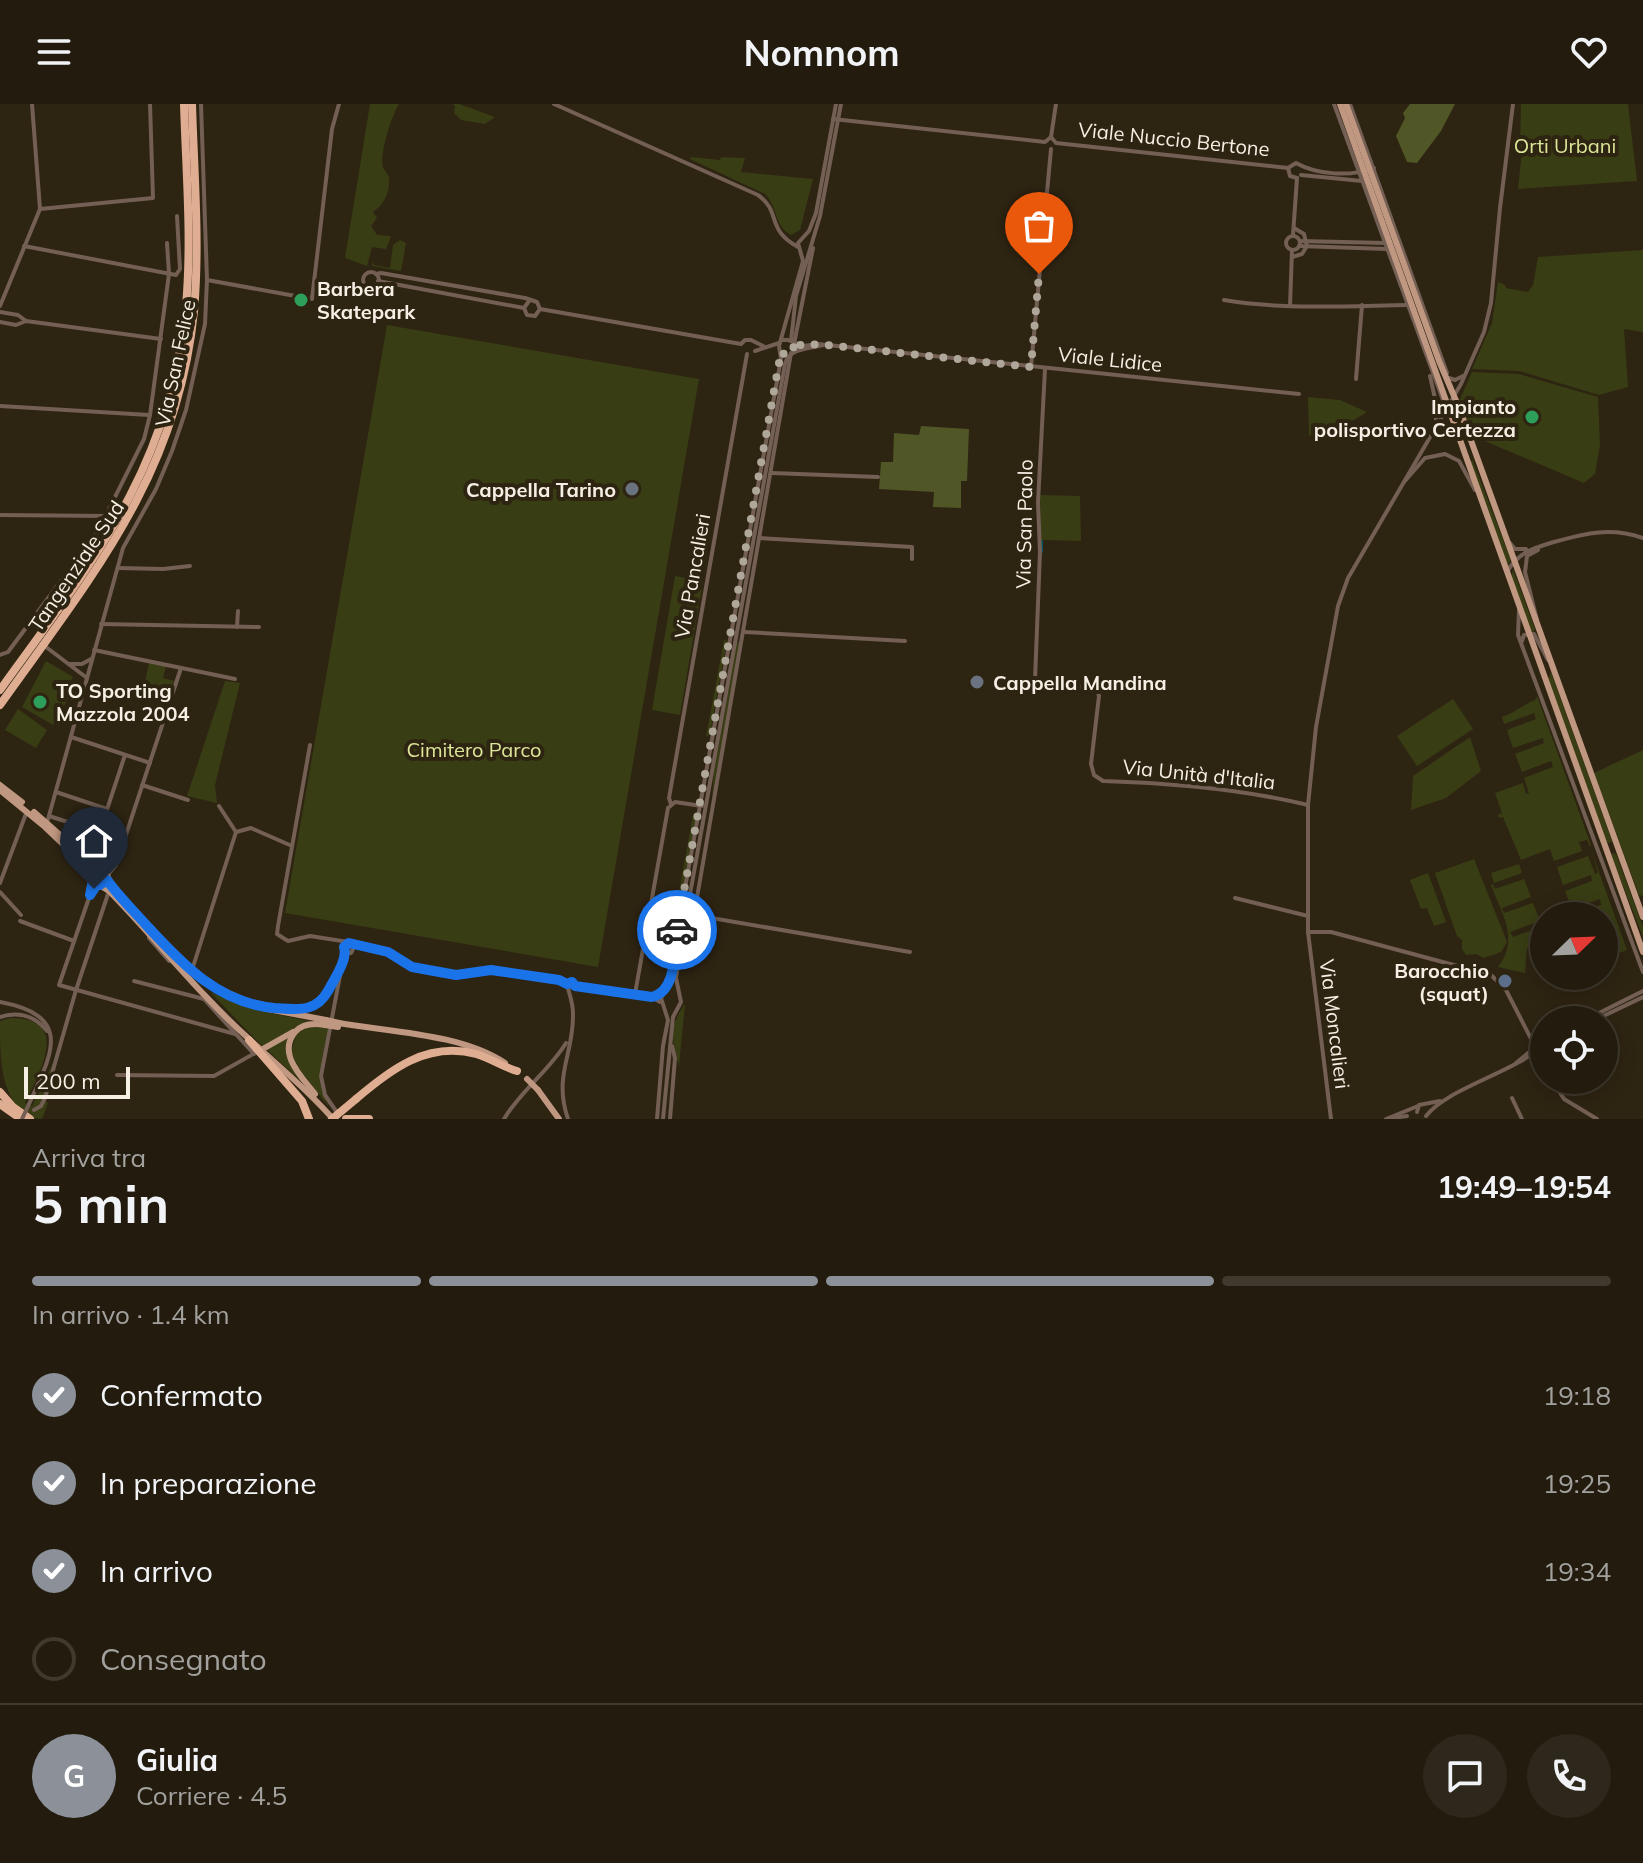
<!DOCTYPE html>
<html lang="it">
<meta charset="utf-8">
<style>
:root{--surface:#221b0e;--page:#2e281c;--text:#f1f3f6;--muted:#a2a19e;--line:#3f392e;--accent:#8c9099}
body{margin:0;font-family:Mulish,sans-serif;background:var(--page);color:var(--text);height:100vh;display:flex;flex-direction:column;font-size:30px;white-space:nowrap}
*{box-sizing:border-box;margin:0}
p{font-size:26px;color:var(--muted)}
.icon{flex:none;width:44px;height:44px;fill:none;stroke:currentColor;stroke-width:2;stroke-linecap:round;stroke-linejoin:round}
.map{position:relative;height:1015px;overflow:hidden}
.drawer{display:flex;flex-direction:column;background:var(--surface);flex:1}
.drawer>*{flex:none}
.needle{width:52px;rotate:67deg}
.controls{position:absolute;left:1530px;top:798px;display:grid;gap:16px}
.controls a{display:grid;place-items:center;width:88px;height:88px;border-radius:50%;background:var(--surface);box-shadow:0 4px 20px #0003,0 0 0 2px var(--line);font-size:40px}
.scale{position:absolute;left:24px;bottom:20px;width:106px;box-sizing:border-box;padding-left:8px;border:4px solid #f5efe4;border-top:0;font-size:22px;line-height:28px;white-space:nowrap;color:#f5efe4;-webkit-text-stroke:6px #2e2412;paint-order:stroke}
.pin{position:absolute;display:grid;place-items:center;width:68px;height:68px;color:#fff;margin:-82px -34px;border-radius:50% 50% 50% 0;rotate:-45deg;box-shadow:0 0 8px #0007}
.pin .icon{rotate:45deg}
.courier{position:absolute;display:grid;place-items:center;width:80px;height:80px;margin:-40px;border:6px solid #1a73e8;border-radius:50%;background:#fff;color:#222;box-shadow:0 2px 10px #0007}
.summary em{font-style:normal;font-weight:700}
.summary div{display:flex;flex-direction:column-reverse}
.summary{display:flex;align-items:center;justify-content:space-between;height:136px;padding:0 32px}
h1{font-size:52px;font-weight:700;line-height:60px}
.bar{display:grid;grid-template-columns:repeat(4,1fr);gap:12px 8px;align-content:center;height:96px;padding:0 32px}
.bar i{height:10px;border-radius:6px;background:var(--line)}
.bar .selected{background:var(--accent)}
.bar p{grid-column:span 4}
.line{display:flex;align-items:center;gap:20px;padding:0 32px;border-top:2px solid var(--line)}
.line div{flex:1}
.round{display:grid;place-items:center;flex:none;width:84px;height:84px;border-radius:42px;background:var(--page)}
ol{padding:0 32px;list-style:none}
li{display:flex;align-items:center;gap:24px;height:88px}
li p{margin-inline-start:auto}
li .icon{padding:8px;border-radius:50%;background:var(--accent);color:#fff;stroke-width:4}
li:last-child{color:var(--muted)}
li i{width:44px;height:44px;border:4px solid var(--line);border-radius:50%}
header{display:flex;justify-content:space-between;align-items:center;height:104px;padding:0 32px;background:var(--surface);font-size:36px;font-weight:700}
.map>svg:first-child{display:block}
.green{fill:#393d14}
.forest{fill:#505625}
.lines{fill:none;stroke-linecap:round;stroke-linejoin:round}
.stream{stroke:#045461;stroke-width:2}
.minor{stroke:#735f54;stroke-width:4}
.major{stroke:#c09780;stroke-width:6}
.highway{stroke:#dfad91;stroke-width:8}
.minor-bridge{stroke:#735f54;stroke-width:4}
.major-bridge{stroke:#c09780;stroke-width:6}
.highway-bridge{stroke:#dfad91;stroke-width:8}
.done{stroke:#afa89a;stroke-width:8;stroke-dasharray:0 14.4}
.route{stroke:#1a73e8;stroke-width:10}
.leisure-dot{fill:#2e9e5b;stroke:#2e2412;stroke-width:3}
.worship-dot{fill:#6b7280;stroke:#2e2412;stroke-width:3}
.service-dot{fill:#5c6f8a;stroke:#2e2412;stroke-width:3}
.labels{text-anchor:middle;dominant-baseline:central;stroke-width:8;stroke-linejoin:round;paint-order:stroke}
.street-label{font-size:20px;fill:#f5efe4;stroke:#2e2412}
.park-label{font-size:20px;fill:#dce698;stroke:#2e2412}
.poi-label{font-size:20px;font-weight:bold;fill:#f5efe4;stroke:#2e2412;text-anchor:start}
</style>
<header><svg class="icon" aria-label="menu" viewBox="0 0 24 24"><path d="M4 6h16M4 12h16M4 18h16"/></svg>Nomnom<svg class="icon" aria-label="heart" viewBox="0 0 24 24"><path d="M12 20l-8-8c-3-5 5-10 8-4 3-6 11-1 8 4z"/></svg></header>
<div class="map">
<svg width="1643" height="1015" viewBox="0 0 1643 1015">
<rect width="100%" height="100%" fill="#2e2412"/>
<g class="green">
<path d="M370 0H399C392 10 379 52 383 63 384 67 389 70 389 75 390 88 384 101 373 108L377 114 371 122 377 131 391 132 386 145 372 143 367 162 345 154Z"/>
<path d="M452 0H459L495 13 485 20 461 16 454 9 455 2Z"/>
<path d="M1521 0H1628L1637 77 1518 85 1522 46 1520 42Z"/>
<path d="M691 53 720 56 721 53 745 54 741 68 813 75 800 126 791 131C773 121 779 104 765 90L690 55Z"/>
<path d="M400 136 406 139 401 167 372 162 373 158 374 161 390 164 393 141Z"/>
<path d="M1643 146V228L1624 225 1628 283 1599 291 1519 267 1472 265 1492 219 1498 178 1505 181 1506 184 1528 188 1533 181 1538 153Z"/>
<path d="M387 221 699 275 598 863 285 809Z"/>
<path d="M1472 268 1519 270 1598 293 1600 341 1595 370 1584 379 1473 332 1460 295Z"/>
<path d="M1308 293 1340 296 1367 308 1354 316 1334 320 1309 332Z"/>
<path d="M1464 334 1511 456 1507 462 1469 358 1473 356Z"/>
<path d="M1040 391 1080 392 1081 437 1041 436Z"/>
<path d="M1513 465 1535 525 1534 528 1530 527 1511 475Z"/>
<path d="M675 472 703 477 680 611 652 606Z"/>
<path d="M724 536 727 537 710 630 706 633Z"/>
<path d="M737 538 740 539 712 695 714 668Z"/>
<path d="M46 557 73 573 62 591 68 595 53 621 22 603Z"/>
<path d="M149 559 166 562 163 574 174 577 170 591 144 583Z"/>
<path d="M1551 568 1612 737 1610 739 1607 738 1548 575Z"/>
<path d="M225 577 240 579 215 681 217 699 187 692Z"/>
<path d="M1537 592 1591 741 1590 743 1587 736 1579 738 1582 747 1554 757 1550 745 1521 756 1503 713 1499 714 1498 711 1502 709 1495 689 1523 679 1526 690 1529 689 1524 674 1553 663 1551 657 1522 668 1515 650 1544 639 1543 634 1513 644 1507 626 1536 615 1534 609 1504 620 1502 613C1515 609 1522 601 1535 596Z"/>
<path d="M1453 595 1473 625 1417 662 1397 632Z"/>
<path d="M18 605 47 626 36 644 5 626Z"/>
<path d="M1470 633 1481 667 1446 694 1411 706 1413 672Z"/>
<path d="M1643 646V792L1639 791 1594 669Z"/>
<path d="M693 711 696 712 680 800 677 799Z"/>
<path d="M76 723 95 729 87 748 78 743 70 733Z"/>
<path d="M1591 746 1627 846 1608 853 1604 842V812L1573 811 1601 801 1600 795 1572 805 1565 787 1592 777 1591 771 1563 781 1557 763 1588 752 1595 770 1598 769Z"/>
<path d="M1613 749 1616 750 1643 823V833L1611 751Z"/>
<path d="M1474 755 1507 838 1501 848 1484 854 1476 850 1466 851 1462 845V836L1457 832 1435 769Z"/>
<path d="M1519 760 1522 769 1494 779 1491 769Z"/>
<path d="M1428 769 1446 818 1434 822 1427 804 1421 805 1410 776Z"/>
<path d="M1524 775 1531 793 1502 804 1504 809 1533 799 1540 817 1510 828 1513 833 1541 823 1544 845 1527 844 1525 869 1498 863C1520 835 1502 811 1491 781L1493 780 1495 785Z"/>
<path d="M210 888 255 906 309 917 263 943Z"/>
<path d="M685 900 679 962C672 934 668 924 685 900Z"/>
<path d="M10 914C72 913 40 969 25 999L32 1002 55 955 43 996 48 999 42 1015C32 1015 27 1010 19 1005 0 983 0 950 0 917Z"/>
<path d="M311 922 328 924C323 954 315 974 329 1003L297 962 291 947 297 929Z"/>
<path d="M290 932 287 941 304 980 266 945Z"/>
</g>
<g class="forest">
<path d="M1410 0H1455L1441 27 1417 59 1407 58 1396 32 1405 14 1403 9Z"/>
<path d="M921 322 969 325 967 377H961V404L933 403 934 388 879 385 881 358H893L894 329 919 331Z"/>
</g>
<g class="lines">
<path class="stream" d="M1042 448V437"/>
<g class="minor">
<path d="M554 0 758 91C782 108 765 125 798 143"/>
<path d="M1334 0 1443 296"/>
<path d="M1350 0 1447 269"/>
<path d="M833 15 1045 38 1051 33 1056 39 1288 64 1296 59C1317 71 1351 73 1374 64"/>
<path d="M1051 33 1056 0"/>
<path d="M1288 64 1290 72 1297 74"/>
<path d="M1301 71 1362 77"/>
<path d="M40 105 153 94 150 0"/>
<path d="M1293 131 1297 74"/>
<circle cx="1293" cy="139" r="7"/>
<path d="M1300 137 1385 139"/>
<path d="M24 142 176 171 180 165 177 112"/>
<path d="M1299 142 1387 145"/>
<path d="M1292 153 1302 150 1307 142 1304 130 1294 124"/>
<circle cx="371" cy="176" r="8"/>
<path d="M376 170 381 169 525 194 537 198 540 205 741 240 745 236H751L765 243"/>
<path d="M207 176 312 195 332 25 339 0"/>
<path d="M378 177 524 204"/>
<path d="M1224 196C1284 206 1347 202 1407 201"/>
<path d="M529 197 524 204 527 211 535 212 540 205"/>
<path d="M0 202 40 105 32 0"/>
<path d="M1290 202 1292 146"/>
<path d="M0 208 18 211 26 217"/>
<path d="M0 218 16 221 26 217 161 235"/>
<path d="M783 236H788L803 242 818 240 1299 290"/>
<path d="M791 237 796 192 820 112 841 0"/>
<path d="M794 240 813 144"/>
<path d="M755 247 779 239"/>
<path d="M1031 263 1051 45"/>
<path d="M1045 265 1038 398 1040 448 1035 576 1097 585 1099 592 1091 660 1094 671 1103 677C1170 679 1242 685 1308 701"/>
<path d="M1430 272 1436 299V318"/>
<path d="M1449 274 1455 276 1463 272"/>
<path d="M1356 275 1362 201"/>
<path d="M0 302 149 311"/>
<path d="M772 369 878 373"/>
<path d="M1404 378 1425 354 1445 350 1459 357 1475 386"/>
<path d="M0 411 108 412"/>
<path d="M759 434 912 443V455"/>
<path d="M1510 439 1515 445H1526"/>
<path d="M118 464 163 465 190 462"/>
<path d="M1507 468C1518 448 1534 444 1554 438 1586 429 1611 423 1643 434"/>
<path d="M1519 506 1518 531 1643 868"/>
<path d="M1537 516 1525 468 1527 452 1538 446"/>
<path d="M101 520 259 523"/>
<path d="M237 523 238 507"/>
<path d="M744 528 905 537"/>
<path d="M1522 537 1524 531 1534 530 1548 556"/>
<path d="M46 543 87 574"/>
<path d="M94 546 235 575"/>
<path d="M0 551 8 548 98 427 144 335 150 311 169 170 167 139"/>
<path d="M69 560H82L91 555"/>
<path d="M71 633 150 659"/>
<path d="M310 641 278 822 277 830 288 837 310 832 361 840 388 848 412 863 456 871 491 866 559 876 567 880 571 878 575 882 652 893 660 898"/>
<path d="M142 681 188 696"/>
<path d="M56 688 107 705"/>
<path d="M671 700 669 694 747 250"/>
<path d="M219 702 236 728"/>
<path d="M49 712 99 728"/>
<path d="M47 719 123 444 156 385 172 347 186 306 205 220 207 176 201 0"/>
<path d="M236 728 251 724 292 742"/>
<path d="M90 757 125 651"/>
<path d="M116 761 181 564"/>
<path d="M102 766 116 761 107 772"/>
<path d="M93 776 90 791 59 881 235 930"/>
<path d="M0 779 27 707"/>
<path d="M0 788 21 811"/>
<path d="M1235 794 1308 812"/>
<path d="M694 811 910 848"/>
<path d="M20 817 74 837"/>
<path d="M1308 828H1331L1491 871 1506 886 1544 960"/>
<path d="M149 830V834L169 857 172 856"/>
<path d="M346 848 351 849 354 843 362 842"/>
<path d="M679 864 685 859 694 811 791 249"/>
<path d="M192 866 236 728"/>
<path d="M134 877 204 895"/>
<path d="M567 880C569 890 573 898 573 910 574 950 553 971 568 1015"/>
<path d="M635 890 668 704 675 698 702 702"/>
<path d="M206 893 204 895 254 950"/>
<path d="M0 898C74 912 52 949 29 1000"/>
<path d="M288 906C316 908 324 892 336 871 341 860 345 852 345 841"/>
<path d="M0 913C19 907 35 912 47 927"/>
<path d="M1585 916 1643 887"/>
<path d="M1595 916 1643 893"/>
<path d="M1516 959 1544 936"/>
<path d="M117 971 214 972 257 948"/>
<path d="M1552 976 1564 995 1597 1015"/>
<path d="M1512 994 1522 1015"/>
<path d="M34 1006 41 1002 45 994 76 886 109 787"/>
<path d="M1417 1008 1419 1001 1440 997"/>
<path d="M338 1010 325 991 321 972 342 861"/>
<path d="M1426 1012C1448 984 1513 969 1544 941"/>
<path d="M1393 1014 1407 1012"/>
<path d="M504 1015C521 986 549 967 566 939"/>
<path d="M657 1015 663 942 668 916 661 894 670 879 679 817 781 255 779 242 803 157 798 139 809 127 816 109 836 0"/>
<path d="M663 1015 673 913 681 898 676 874 682 835 785 260C789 244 808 245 823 241"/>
<path d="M670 1015 675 954 672 942"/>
<path d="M1331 1015 1308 828V701L1316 623 1338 502 1348 474 1461 280 1484 228 1491 199 1500 104 1513 0"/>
<path d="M1386 1015 1418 1002"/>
</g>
<g class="major">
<path d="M1340 0 1643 848"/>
<path d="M1346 0 1439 257 1460 306 1643 813"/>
<path d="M0 681 22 698"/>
<path d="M0 686 45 723 88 764 96 779 109 787C156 835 198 889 248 934 277 961 307 985 333 1015"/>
<path d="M34 708 100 766"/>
<path d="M93 771 100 766 106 769 113 784 177 854 210 881 262 904 326 916"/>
<path d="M339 919C391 928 462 930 505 959"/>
<path d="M261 946 293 928"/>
<path d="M538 986 559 1015"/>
<path d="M315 990C302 973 277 950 295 928 303 919 314 919 325 921"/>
</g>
<g class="highway">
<path d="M0 586C91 460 171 364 186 202 192 135 186 67 184 0"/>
<path d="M0 601C91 473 178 371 194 207 200 139 194 69 192 0"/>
<path d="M249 936 302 997 309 1015"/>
<path d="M0 988 13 1003 30 1015"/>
<path d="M356 995C390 966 427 937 476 950 490 954 503 963 517 967"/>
<path d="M0 1000 21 1015"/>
<path d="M346 1015H369"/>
</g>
<path class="minor-bridge" d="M22 1015 29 1000"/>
<g class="major-bridge">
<path d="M326 916 339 919"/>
<path d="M325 921 338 923"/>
<path d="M527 975 538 986"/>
</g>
<path class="highway-bridge" d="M332 1015 356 995"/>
</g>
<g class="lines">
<path class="done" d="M677 826 781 248 784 250 791 249 794 245 792 238 803 242 818 240 1031 263 1039 170"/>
<path class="route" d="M94 785 90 791 93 776 100 781 107 776C119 793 134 807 148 823 183 861 219 899 274 904 295 905 315 910 328 887 334 875 348 856 344 843L349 839 388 848 412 863 456 871 491 866 559 876 567 880 572 878 575 882 652 893C677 887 674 848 677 826"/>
</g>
<g class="leisure-dot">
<circle cx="301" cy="196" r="8"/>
<circle cx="1532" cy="313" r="8"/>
<circle cx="40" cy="598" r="8"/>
</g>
<g class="worship-dot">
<circle cx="632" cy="385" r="8"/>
<circle cx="977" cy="578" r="8"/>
</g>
<circle class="service-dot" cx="1505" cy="877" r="8"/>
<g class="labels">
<g class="street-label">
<text transform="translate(1174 35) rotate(6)">Viale Nuccio Bertone</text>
<text transform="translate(1110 255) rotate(6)">Viale Lidice</text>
<text transform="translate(175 259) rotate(-78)">Via San Felice</text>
<text transform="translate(1024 420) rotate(-89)">Via San Paolo</text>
<text transform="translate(76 462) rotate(-56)">Tangenziale Sud</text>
<text transform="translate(692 472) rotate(-80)">Via Pancalieri</text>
<text transform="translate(1199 670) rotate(6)">Via Unità d'Italia</text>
<text transform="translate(1335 920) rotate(83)">Via Moncalieri</text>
</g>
<g class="park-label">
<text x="1565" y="41">Orti Urbani</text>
<text x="474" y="645">Cimitero Parco</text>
</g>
<g class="poi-label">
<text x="317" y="184">Barbera<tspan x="317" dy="23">Skatepark</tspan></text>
<text x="1516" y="302" text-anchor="end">Impianto<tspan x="1516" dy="23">polisportivo Certezza</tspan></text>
<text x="616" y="385" text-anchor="end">Cappella Tarino</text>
<text x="993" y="578">Cappella Mandina</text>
<text x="56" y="586">TO Sporting<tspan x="56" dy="23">Mazzola 2004</tspan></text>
<text x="1489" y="866" text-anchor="end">Barocchio<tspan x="1489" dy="23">(squat)</tspan></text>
</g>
</g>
</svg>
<div class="controls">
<a><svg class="needle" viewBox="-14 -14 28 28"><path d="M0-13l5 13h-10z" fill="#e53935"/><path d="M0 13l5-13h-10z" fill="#a2a19e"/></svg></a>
<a><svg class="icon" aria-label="locate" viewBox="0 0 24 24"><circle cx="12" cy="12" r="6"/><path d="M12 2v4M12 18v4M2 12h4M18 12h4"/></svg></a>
</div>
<div class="scale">200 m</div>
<div class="pin" style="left:1039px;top:170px;background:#ea580c"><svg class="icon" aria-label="bag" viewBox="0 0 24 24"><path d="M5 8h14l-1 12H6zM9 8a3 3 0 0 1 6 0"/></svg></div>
<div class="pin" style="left:94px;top:785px;background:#1f2937"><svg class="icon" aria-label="home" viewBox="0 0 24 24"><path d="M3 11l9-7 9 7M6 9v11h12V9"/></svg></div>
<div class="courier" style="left:677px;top:826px"><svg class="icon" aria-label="car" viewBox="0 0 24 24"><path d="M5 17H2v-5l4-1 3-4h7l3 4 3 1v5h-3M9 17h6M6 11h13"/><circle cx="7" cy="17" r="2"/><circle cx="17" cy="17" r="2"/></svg></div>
</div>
<section class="drawer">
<div class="summary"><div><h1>5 min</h1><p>Arriva tra</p></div><em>19:49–19:54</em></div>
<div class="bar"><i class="selected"></i><i class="selected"></i><i class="selected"></i><i></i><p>In arrivo · 1.4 km</p></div>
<ol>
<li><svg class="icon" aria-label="check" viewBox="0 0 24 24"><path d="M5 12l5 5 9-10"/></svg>Confermato<p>19:18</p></li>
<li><svg class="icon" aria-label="check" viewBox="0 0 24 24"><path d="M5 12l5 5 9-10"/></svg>In preparazione<p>19:25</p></li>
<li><svg class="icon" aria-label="check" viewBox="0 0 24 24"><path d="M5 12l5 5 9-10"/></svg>In arrivo<p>19:34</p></li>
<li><i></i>Consegnato</li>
</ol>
<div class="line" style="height:144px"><b class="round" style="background:var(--accent);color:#fff">G</b><div><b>Giulia</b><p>Corriere · 4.5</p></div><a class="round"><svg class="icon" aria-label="chat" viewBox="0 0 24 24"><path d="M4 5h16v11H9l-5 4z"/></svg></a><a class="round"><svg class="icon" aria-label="phone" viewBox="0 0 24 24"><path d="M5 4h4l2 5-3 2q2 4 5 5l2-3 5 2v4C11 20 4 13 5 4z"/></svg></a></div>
</section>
